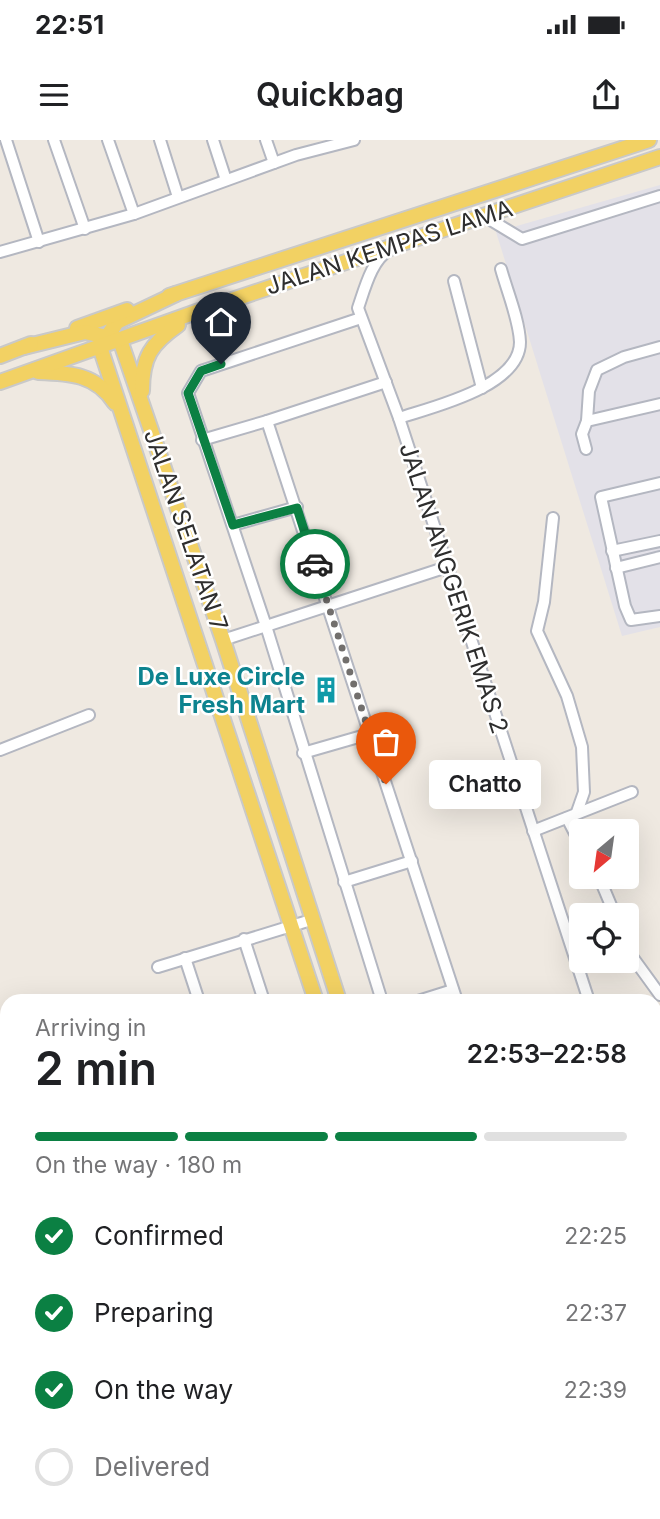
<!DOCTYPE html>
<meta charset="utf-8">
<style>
:root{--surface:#fff;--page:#f6f6f6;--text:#202124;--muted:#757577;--line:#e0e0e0;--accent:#0b8043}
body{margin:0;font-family:Inter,sans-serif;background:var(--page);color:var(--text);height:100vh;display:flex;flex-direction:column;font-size:26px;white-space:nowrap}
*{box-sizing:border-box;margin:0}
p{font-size:23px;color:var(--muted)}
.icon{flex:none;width:38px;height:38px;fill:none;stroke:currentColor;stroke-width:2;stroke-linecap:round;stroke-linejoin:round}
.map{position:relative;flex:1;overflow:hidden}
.drawer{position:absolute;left:0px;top:854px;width:662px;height:525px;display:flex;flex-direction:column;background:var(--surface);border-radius:21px 21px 0 0;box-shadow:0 7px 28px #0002}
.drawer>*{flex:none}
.needle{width:46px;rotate:209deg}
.fabs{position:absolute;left:569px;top:679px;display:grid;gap:14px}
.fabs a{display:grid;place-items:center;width:70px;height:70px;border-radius:7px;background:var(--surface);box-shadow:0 7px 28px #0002;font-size:35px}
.pin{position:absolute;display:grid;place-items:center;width:60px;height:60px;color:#fff;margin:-72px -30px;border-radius:50% 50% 50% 0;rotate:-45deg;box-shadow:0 0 7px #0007}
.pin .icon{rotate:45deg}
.courier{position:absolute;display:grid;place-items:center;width:70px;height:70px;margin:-35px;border:5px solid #0b8043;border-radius:50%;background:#fff;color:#222;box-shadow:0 2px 9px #0007}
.bubble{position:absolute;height:49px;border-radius:7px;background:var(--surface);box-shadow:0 7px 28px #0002;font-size:23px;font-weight:600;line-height:49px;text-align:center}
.head em{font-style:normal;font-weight:600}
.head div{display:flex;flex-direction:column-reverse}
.head{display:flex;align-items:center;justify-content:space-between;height:119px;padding:0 35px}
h1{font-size:46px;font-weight:600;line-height:52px}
.bar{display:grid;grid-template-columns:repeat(4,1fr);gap:10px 7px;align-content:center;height:84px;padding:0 35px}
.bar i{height:9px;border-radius:5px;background:var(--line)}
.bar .current{background:var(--accent)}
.bar p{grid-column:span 4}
ol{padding:0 35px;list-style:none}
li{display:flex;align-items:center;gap:21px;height:77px}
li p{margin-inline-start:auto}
li .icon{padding:7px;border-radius:50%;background:var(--accent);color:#fff;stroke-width:4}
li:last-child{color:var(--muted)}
li i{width:38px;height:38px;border:4px solid var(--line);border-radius:50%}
.status{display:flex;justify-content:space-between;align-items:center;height:49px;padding:0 35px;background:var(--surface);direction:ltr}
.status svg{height:19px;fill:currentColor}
header{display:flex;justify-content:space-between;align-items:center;height:91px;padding:0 35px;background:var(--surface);font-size:32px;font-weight:600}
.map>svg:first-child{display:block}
.industrial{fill:#e3e1e8}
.green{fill:#b6e59e}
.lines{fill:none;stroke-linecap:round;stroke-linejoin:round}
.minor-casing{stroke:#b4b7c1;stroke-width:14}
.major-casing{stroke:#c9c9c9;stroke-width:18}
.minor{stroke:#fff;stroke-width:10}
.major{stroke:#f2d163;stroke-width:14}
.done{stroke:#726f6d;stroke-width:7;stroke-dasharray:0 12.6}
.route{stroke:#0b8043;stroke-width:9}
.labels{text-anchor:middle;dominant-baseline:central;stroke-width:5;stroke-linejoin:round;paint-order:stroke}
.street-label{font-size:24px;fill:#2e2e2e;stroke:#fff}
.culture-label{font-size:24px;font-weight:bold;fill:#0d838f;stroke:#fff;text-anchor:end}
</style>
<div class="status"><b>22:51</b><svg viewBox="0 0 49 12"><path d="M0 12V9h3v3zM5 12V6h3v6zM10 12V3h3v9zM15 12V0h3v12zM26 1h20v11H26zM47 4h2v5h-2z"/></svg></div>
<header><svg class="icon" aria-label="menu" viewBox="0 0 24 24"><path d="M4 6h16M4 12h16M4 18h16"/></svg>Quickbag<svg class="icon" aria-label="share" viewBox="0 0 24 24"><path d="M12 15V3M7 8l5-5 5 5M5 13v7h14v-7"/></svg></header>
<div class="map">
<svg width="660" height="1379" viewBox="0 0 660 1379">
<rect width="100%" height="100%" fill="#efe9e1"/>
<path class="industrial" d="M660 45V487L622 496 496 92Z"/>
<path class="green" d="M121 1372H457L459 1379H121Z"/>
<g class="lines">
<g class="minor-casing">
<g id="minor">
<path d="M6 0 39 102"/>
<path d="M54 0 85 89"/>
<path d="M108 0 134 74"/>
<path d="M160 0 178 57"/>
<path d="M213 0 226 40"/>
<path d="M266 0 274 23"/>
<path d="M484 76 522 99 660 56"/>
<path d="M390 110C372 118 364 151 358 168L399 278 589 861"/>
<path d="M0 112 134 74 296 15 354 0"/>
<path d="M454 141 482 248"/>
<path d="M361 178 201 231 188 253 266 486 382 861"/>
<path d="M386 242 267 281 457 861"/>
<path d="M399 278C432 267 520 247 520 202 519 179 507 151 501 129"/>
<path d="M587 281 589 251 597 230 624 217 660 207"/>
<path d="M202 300 267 281"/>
<path d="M586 309 582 294 587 281 660 264"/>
<path d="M660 343 601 357 625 466 631 480 660 476"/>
<path d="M553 378 544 462 537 491 567 556 582 607 584 652 577 672"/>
<path d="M233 385 297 367"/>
<path d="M612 411 660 401"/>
<path d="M616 428 660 417"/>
<path d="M223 500 447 427"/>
<path d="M0 610 89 575"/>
<path d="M303 613 369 594"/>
<path d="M567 678 581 705"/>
<path d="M533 691 632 652"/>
<path d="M599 737 615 775"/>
<path d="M344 742 412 721"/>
<path d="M244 799 264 861"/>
<path d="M626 803 631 815 660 855"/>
<path d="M185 818 199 861"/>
<path d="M158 827 311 780"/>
<path d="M418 861 453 850"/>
<path d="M654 1046 660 1059"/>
<path d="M654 1084 660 1083"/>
<path d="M654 1114 660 1112"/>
<path d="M0 1122 7 1136"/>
<path d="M654 1197 660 1195"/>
<path d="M0 1265 7 1262"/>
<path d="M0 1305 7 1302"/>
<path d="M0 1325 7 1345"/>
<path d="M17 1372 19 1379"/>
<path d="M553 1372 555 1379"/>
<path d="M631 1372 634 1379"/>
</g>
</g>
<g class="major-casing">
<g id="major">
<path d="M176 154 117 182 100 207 316 861"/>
<path d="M169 156 649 0"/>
<path d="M77 188 127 170"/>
<path d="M24 207 85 192 120 200 223 500 339 861"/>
<path d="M0 216 31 204"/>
<path d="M38 232C70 233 96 234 115 263"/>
<path d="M0 242 196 172 660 17"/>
<path d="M142 251C142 217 151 204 178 185"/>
<path d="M483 1372 485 1379"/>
<path d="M507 1372 509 1379"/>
</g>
</g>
<use href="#minor" class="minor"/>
<use href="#major" class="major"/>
</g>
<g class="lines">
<path class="done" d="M315 424 386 644"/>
<path class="route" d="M221 224 201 231 188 253 233 385 297 368 315 424"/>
</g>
<defs>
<g id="building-bare" transform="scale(2.1)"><path d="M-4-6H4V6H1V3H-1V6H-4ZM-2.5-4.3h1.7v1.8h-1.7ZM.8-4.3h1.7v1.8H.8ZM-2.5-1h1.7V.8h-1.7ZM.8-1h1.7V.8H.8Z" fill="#0f9aa8" stroke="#fff" stroke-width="2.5" paint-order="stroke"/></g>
</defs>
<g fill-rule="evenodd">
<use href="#building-bare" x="326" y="550"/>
</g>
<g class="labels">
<g class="street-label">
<text transform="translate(389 107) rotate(-18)">JALAN KEMPAS LAMA</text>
<text transform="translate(186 390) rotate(71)">JALAN SELATAN 7</text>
<text transform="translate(454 448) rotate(72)">JALAN ANGGERIK EMAS 2</text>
</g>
<g class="culture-label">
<text x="305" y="536">De Luxe Circle<tspan x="305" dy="28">Fresh Mart</tspan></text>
</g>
</g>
</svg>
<div class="fabs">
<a><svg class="needle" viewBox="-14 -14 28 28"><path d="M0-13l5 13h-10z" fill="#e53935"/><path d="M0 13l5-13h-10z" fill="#757577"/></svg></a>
<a><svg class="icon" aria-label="locate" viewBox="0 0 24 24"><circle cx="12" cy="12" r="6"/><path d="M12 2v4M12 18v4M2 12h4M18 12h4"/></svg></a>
</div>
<div class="pin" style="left:386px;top:644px;background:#ea580c"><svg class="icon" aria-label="bag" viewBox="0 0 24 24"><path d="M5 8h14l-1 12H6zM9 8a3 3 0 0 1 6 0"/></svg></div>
<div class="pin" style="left:221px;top:224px;background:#1f2937"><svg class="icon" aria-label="home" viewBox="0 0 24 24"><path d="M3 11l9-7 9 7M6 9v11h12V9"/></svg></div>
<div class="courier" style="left:315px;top:424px"><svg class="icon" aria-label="car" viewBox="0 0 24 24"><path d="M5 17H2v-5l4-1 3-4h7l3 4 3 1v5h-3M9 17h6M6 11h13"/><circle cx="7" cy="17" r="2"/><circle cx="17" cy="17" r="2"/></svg></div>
<div class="bubble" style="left:429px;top:620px;width:112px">Chatto</div>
<section class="drawer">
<div class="head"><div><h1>2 min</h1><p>Arriving in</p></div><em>22:53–22:58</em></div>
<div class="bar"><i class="current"></i><i class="current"></i><i class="current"></i><i></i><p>On the way · 180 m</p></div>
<ol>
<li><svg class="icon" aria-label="check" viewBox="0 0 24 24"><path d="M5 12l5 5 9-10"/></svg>Confirmed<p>22:25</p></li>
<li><svg class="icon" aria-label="check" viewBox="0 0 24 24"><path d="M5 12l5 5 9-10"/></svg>Preparing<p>22:37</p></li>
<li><svg class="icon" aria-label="check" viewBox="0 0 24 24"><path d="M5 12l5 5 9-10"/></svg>On the way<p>22:39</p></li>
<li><i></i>Delivered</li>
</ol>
</section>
</div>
